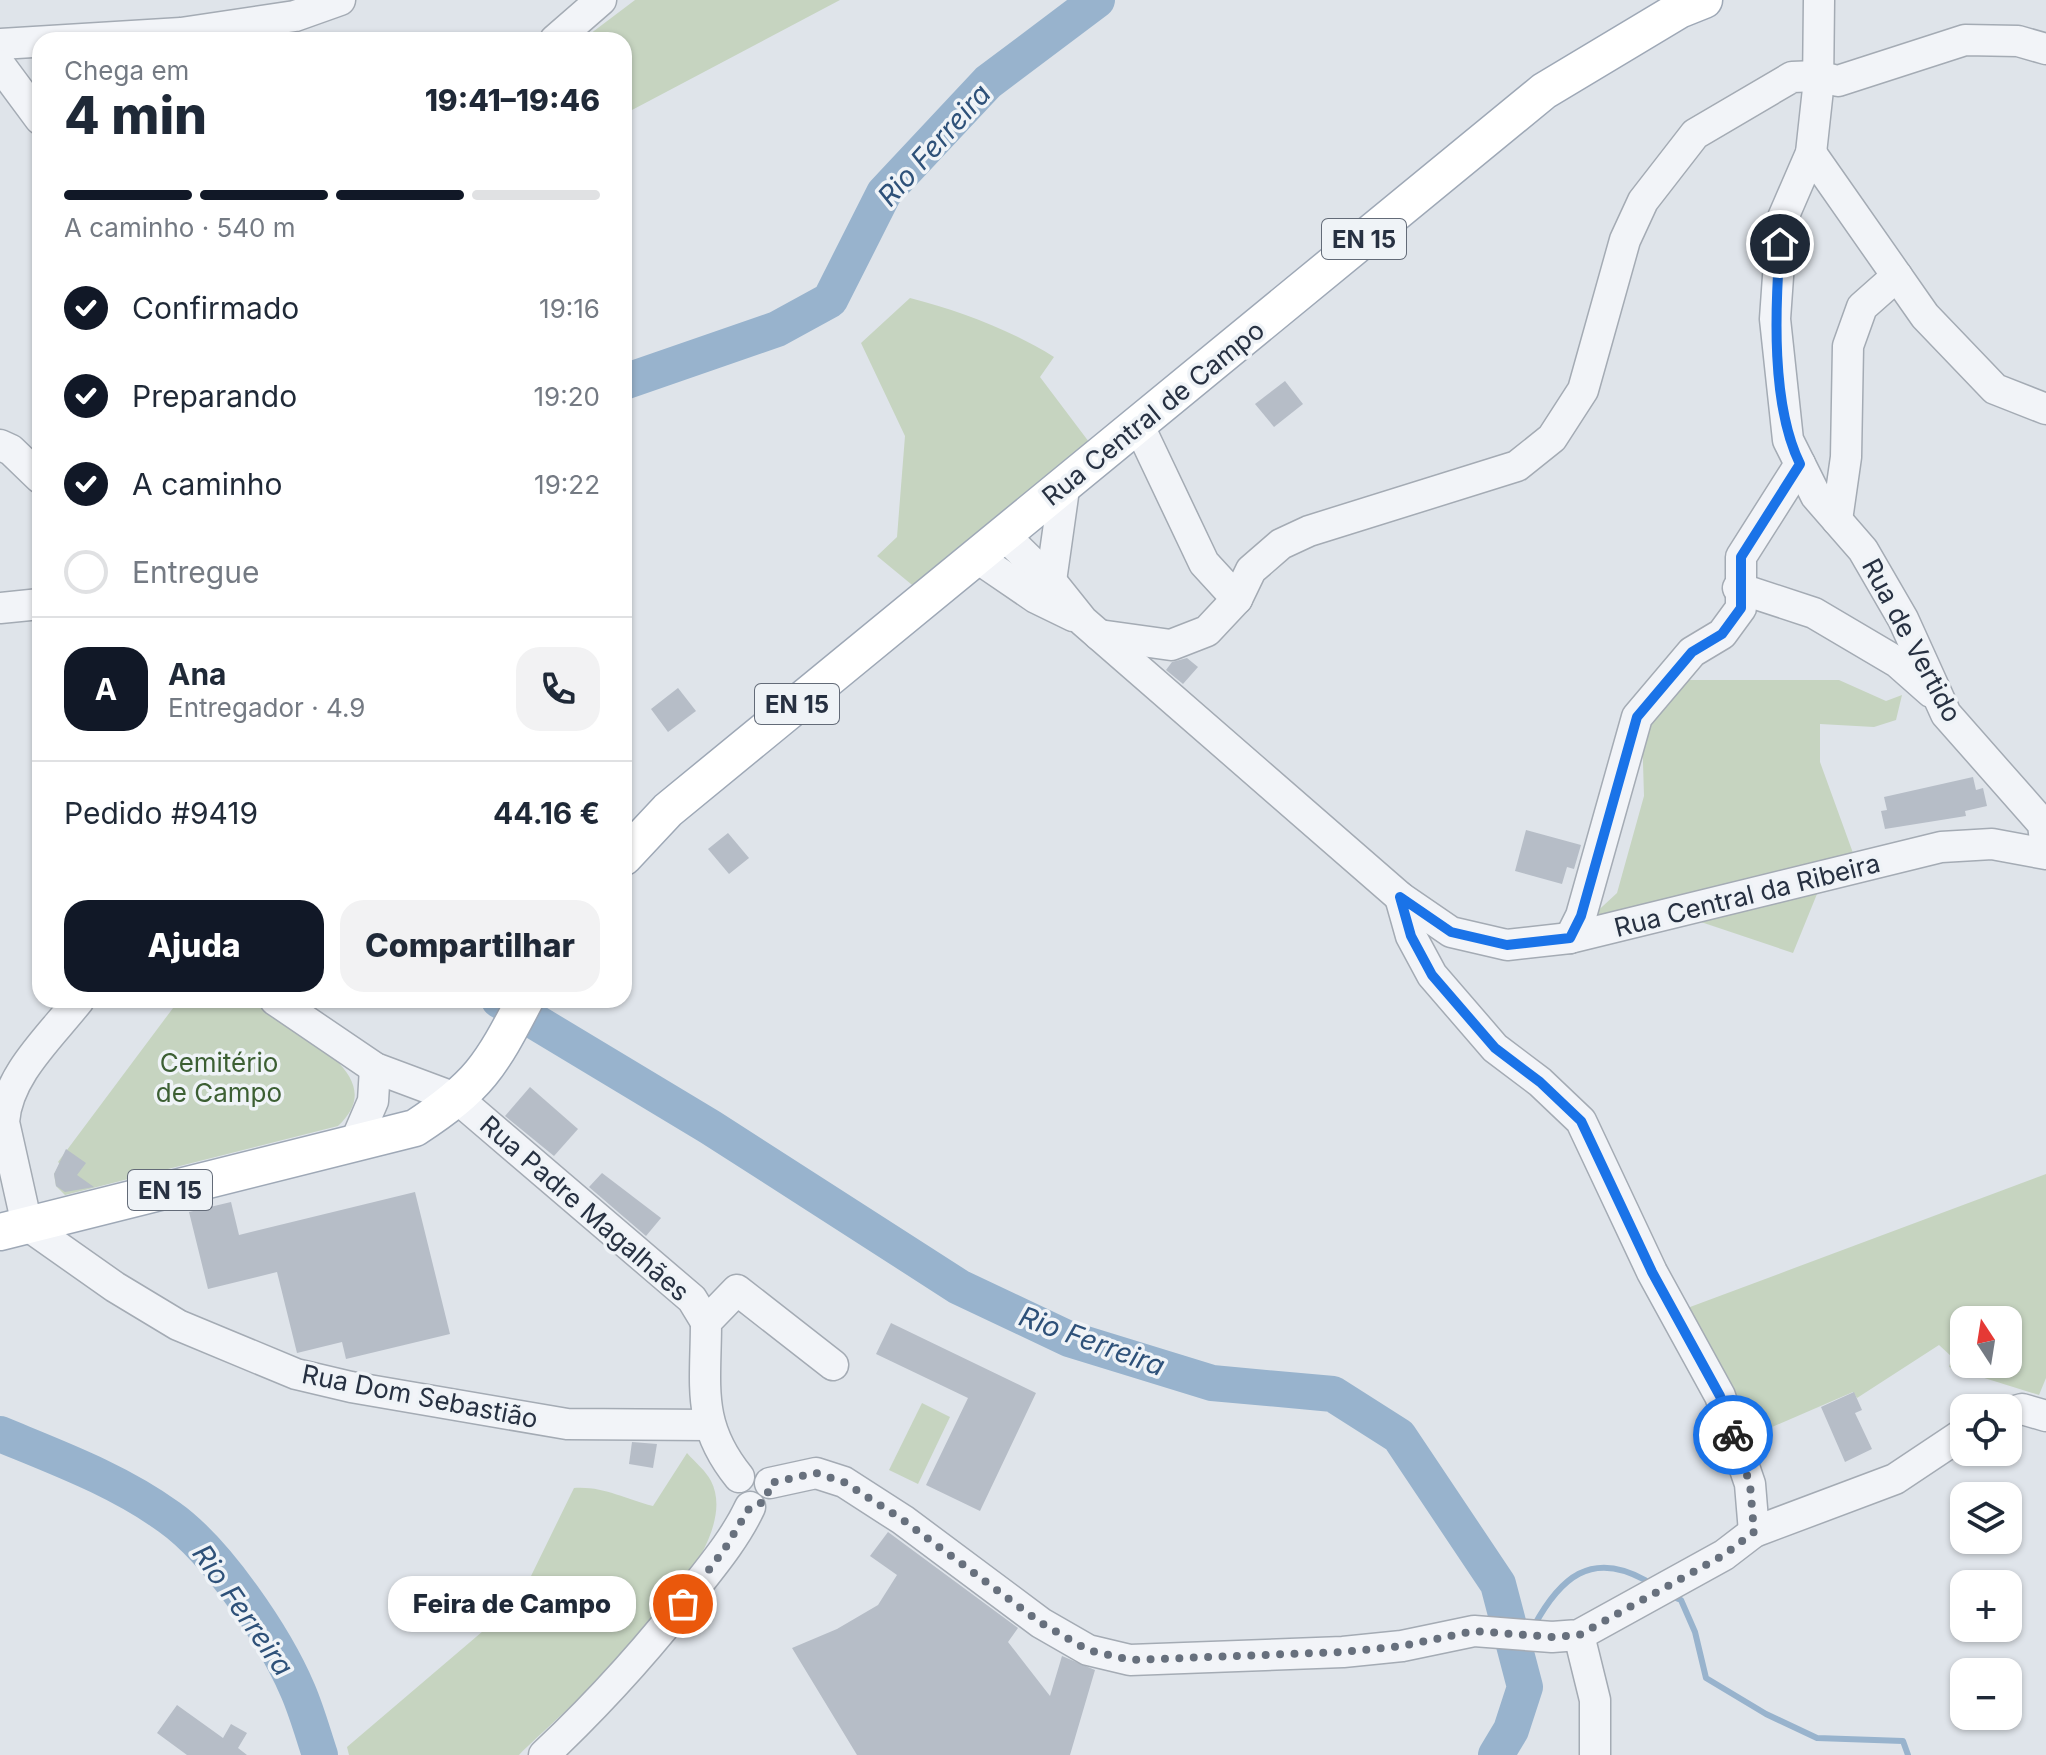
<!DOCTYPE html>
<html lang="pt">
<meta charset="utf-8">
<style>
:root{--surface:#fff;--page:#f2f2f3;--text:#1f2937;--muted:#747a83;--line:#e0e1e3;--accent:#111827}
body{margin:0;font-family:Inter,sans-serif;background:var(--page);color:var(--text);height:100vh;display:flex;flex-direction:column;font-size:30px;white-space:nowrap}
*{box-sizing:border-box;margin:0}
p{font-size:26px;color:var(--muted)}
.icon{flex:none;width:44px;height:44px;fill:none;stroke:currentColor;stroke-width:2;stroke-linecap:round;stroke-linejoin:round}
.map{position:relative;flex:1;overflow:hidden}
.details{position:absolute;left:32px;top:32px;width:600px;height:976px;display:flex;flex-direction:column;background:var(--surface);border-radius:24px;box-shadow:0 2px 6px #0004}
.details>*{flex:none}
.needle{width:52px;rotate:348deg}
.buttons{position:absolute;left:1950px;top:1306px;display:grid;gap:16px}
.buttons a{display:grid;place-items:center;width:72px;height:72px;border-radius:16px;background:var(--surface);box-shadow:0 2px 6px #0004;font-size:40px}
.pin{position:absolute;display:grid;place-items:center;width:68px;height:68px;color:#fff;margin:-34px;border:4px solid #fff;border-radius:50%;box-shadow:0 2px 8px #0007}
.courier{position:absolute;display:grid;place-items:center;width:80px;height:80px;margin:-40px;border:6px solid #1a73e8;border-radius:50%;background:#fff;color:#222;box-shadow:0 2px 10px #0007}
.bubble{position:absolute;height:56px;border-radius:24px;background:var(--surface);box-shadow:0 2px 6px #0004;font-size:26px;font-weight:800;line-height:56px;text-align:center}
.headline em{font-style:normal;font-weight:800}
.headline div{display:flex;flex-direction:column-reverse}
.headline{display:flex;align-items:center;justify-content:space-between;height:136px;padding:0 32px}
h1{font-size:52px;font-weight:800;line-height:60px}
.bar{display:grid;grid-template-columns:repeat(4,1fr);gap:12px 8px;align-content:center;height:96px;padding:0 32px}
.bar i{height:10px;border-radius:6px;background:var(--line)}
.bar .active{background:var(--accent)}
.bar p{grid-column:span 4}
.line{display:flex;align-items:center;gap:20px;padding:0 32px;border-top:2px solid var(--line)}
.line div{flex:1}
.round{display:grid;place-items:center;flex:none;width:84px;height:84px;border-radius:24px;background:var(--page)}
ol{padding:0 32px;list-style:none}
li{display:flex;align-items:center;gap:24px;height:88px}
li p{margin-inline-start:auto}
li .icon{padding:8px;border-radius:50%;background:var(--accent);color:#fff;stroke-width:4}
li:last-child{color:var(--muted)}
li i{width:44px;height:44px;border:4px solid var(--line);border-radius:50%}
.cta{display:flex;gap:16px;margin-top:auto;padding:16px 32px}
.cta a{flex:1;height:92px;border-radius:24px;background:var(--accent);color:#fff;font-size:32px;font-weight:800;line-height:92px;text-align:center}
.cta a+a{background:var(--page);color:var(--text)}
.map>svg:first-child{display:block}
.green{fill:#c6d4c0;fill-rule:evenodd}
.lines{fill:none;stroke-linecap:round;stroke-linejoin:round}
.stream{stroke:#98b3cd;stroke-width:6}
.river{stroke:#98b3cd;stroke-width:36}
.building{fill:#b6bdc7}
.minor-casing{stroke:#a4abb4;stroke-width:33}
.major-casing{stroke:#9ea8b6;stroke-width:39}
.minor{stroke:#f2f4f8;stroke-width:30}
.major{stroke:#fff;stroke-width:36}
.done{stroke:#67707d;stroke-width:8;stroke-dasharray:0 14.4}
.route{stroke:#1a73e8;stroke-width:10}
.labels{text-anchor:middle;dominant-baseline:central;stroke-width:7;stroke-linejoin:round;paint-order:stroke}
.shield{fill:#eff3f7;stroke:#636b78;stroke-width:2}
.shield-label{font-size:24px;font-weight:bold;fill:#273142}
.street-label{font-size:26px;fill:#273142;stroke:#eff3f7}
.park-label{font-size:26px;fill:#3c5f33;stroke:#eff3f7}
.water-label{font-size:28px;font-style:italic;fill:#2e5179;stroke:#eff3f7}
</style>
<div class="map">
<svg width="2046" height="1755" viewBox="0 0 2046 1755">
<rect width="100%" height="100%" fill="#dfe4ea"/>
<g class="green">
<path d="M635 0H840L632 110 624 133V40H582Z"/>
<path d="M910 298C960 311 1011 330 1054 357L1040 377 1089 442 917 589 877 556 897 537 905 436 861 343Z"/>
<path d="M1675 680H1839L1886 701 1902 695 1896 720 1874 727 1820 724V762L1853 853 1590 918 1617 893 1644 796 1642 730Z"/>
<path d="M1819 889 1793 953 1692 919Z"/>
<path d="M179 1000C197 1000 245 995 259 1002 273 1009 287 1022 300 1031 331 1055 381 1086 338 1126L65 1195 56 1186 54 1174 60 1164 58 1162Z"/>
<path d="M2046 1174V1378L2039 1395 1949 1367 1952 1357 1939 1345 1857 1398 1853 1392 1749 1437 1682 1310ZM1964 1320H2008V1364H1964Z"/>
<path d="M922 1403 950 1417 918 1484 889 1470Z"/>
<path d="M687 1453C695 1462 706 1471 711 1481 750 1556 567 1707 519 1755H349L347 1747 510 1608 531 1576 574 1488C604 1486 624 1499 653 1506Z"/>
</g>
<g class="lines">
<g class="stream">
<path d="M1676 1598 1681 1600 1695 1632 1706 1678 1766 1714 1817 1738 1903 1741 1908 1755"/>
<path d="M1534 1626C1560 1578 1591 1550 1645 1580"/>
<path d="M1525 1687 1530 1644"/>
</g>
<g class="river">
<path d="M624 382 777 329 830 300 884 193 988 82 1097 0"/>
<path d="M499 1000 710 1127 959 1287 1069 1339 1212 1383 1333 1394 1399 1436 1498 1584 1525 1687 1511 1730 1496 1755"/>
<path d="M0 1434C58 1458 118 1480 169 1517 217 1551 275 1637 298 1691 307 1712 313 1734 320 1755"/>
</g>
</g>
<g class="building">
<path d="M1285 381 1303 404 1274 427 1255 404Z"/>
<path d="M1187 658 1198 667 1183 684 1166 670 1172 662Z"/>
<path d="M678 688 696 711 668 732 651 709Z"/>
<path d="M1973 777 1976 790 1983 788 1987 806 1965 811 1966 816 1885 829 1881 811 1887 810 1884 797Z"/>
<path d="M1526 830 1581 845 1574 869 1567 867 1562 884 1515 871Z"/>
<path d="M728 833 749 858 729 874 708 849Z"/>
<path d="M530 1087 578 1129 554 1156 505 1116Z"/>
<path d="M66 1149 86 1163 77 1175 94 1187 65 1192 56 1186 54 1174Z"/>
<path d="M602 1173 661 1218 646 1236 589 1187Z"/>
<path d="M415 1192 450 1334 346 1359 342 1342 297 1353 277 1272 208 1289 189 1212 231 1202 239 1235Z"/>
<path d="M891 1323 1036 1393 980 1511 926 1485 968 1398 876 1354Z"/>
<path d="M1854 1392 1862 1410 1855 1413 1872 1449 1845 1462 1821 1407Z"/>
<path d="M632 1442 657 1444 653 1468 629 1464Z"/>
<path d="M888 1532 1018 1628 1008 1642 1050 1696 1062 1656 1095 1670 1070 1755H857L792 1648 837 1629 878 1605 897 1575 870 1556Z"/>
<path d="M177 1705 223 1738 231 1724 247 1733 238 1748 247 1755H187L157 1733Z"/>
</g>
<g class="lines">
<g class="minor-casing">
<g id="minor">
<path d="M1819 0 1818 89 1811 153 1782 220 1775 319 1788 440 1816 496 1863 550 1903 619 1946 714 2043 824 2046 850"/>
<path d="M555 40 601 0"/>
<path d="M0 44 181 33 295 16 340 0"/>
<path d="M0 65 40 119"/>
<path d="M1811 153 1925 316 1995 389 2046 409"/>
<path d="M1139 426 1204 563 1237 599"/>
<path d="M0 445 11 450 40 478"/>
<path d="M1837 520 1846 457 1848 346 1862 307 1897 276"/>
<path d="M1003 534 1051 581 1083 621 1400 897 1451 932 1507 945 1570 938 1941 847 1992 844 2046 854"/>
<path d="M976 557 1036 598 1073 616"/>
<path d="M1051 581 1064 489"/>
<path d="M1738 588 1814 613 1897 662 1931 692"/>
<path d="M0 608 40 604"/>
<path d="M1099 635 1171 645 1207 631 1237 599 1251 570 1281 544 1309 531 1517 466 1552 438 1583 390 1625 240 1643 201 1695 134 1792 77 1817 76 1838 81 1965 40 2018 41 2046 49"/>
<path d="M1400 897 1411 936 1432 975 1495 1048 1540 1082 1581 1121 1652 1272 1720 1396 1750 1484 1754 1532"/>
<path d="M1570 938 1581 916 1637 717 1692 652 1722 634 1741 608V557L1800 464"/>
<path d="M79 1000C51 1036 7 1075 4 1122L27 1225 115 1287 178 1325 296 1374 351 1387 567 1424 709 1425"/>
<path d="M275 1000 375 1068 458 1099 692 1299 706 1322"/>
<path d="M354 1145 373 1101 375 1068"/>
<path d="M2008 1413 2022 1409 2046 1416"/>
<path d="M739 1477C696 1424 706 1386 706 1322L737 1290 833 1365"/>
<path d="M770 1483 816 1473 844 1482 903 1520 1041 1623 1088 1650 1130 1660 1343 1652 1402 1646 1474 1631 1552 1637 1579 1635 1724 1555 1754 1532 1895 1479 1964 1433"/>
<path d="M1579 1635 1595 1700V1755"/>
<path d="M544 1755C600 1702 651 1646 698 1584 717 1560 737 1535 750 1507"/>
</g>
</g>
<g class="major-casing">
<g id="major">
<path d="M624 857 668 810 1544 91 1679 10 1704 0"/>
<path d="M0 1232 415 1128C479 1086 490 1067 525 1000"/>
</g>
</g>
<use href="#minor" class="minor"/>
<use href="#major" class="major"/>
</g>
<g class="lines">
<path class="done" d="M683 1604 724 1550 750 1507 766 1501 770 1483 816 1473 844 1482 903 1520 1041 1623 1088 1650 1130 1660 1343 1652 1402 1646 1474 1631 1552 1637 1579 1635 1724 1555 1754 1532 1750 1484 1733 1435"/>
<path class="route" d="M1733 1435 1720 1396 1652 1272 1581 1121 1540 1082 1495 1048 1432 975 1411 936 1400 897 1451 932 1507 945 1570 938 1581 916 1637 717 1692 652 1722 634 1741 608V557L1800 464C1771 405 1775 309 1780 244"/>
</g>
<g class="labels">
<g class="shield">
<rect x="1322" y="219" width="84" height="40" rx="6"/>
<rect x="755" y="684" width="84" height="40" rx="6"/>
<rect x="128" y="1170" width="84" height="40" rx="6"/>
</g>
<g class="shield-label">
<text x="1364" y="239">EN 15</text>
<text x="797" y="704">EN 15</text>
<text x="170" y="1190">EN 15</text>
</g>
<g class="street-label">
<text transform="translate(1153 413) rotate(-39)">Rua Central de Campo</text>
<text transform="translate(1912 640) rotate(62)">Rua de Vertido</text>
<text transform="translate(1747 895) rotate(-14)">Rua Central da Ribeira</text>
<text transform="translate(585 1208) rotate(41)">Rua Padre Magalhães</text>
<text transform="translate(420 1396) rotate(11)">Rua Dom Sebastião</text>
</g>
<g class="park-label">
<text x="219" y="1062">Cemitério<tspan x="219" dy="30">de Campo</tspan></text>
</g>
<g class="water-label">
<text transform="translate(934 145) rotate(-48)">Rio Ferreira</text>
<text transform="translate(1092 1341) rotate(20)">Rio Ferreira</text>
<text transform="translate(243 1610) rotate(55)">Rio Ferreira</text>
</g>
</g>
</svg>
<div class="buttons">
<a><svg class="needle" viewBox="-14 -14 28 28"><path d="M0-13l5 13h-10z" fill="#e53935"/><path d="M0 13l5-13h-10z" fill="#747a83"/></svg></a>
<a><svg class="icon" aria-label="locate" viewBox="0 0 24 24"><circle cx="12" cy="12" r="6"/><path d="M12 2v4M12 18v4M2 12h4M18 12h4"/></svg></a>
<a><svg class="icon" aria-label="layers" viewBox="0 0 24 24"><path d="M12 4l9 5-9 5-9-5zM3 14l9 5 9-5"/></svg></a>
<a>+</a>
<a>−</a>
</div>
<div class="pin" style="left:683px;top:1604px;background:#ea580c"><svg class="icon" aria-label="bag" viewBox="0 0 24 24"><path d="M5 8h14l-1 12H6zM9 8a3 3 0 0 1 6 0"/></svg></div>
<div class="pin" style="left:1780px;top:244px;background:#1f2937"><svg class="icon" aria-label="home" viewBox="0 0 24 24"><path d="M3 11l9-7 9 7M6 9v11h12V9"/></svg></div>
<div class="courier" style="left:1733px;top:1435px"><svg class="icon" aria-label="bike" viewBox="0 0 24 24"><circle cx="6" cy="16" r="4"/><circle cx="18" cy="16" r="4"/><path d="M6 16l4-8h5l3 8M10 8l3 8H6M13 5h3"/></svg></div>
<div class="bubble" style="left:388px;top:1576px;width:248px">Feira de Campo</div>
<section class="details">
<div class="headline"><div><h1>4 min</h1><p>Chega em</p></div><em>19:41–19:46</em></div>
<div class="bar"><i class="active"></i><i class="active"></i><i class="active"></i><i></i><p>A caminho · 540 m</p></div>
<ol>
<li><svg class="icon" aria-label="check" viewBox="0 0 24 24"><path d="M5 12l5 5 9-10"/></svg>Confirmado<p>19:16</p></li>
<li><svg class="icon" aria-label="check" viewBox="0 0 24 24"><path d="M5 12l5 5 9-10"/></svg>Preparando<p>19:20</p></li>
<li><svg class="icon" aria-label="check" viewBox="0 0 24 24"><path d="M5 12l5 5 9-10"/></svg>A caminho<p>19:22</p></li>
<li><i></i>Entregue</li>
</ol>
<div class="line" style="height:144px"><b class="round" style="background:var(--accent);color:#fff">A</b><div><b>Ana</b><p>Entregador · 4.9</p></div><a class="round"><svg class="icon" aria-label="phone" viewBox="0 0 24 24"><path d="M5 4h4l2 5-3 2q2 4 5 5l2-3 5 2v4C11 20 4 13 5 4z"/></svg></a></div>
<div class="line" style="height:104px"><div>Pedido #9419</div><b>44.16 €</b></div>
<div class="cta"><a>Ajuda</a><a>Compartilhar</a></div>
</section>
</div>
